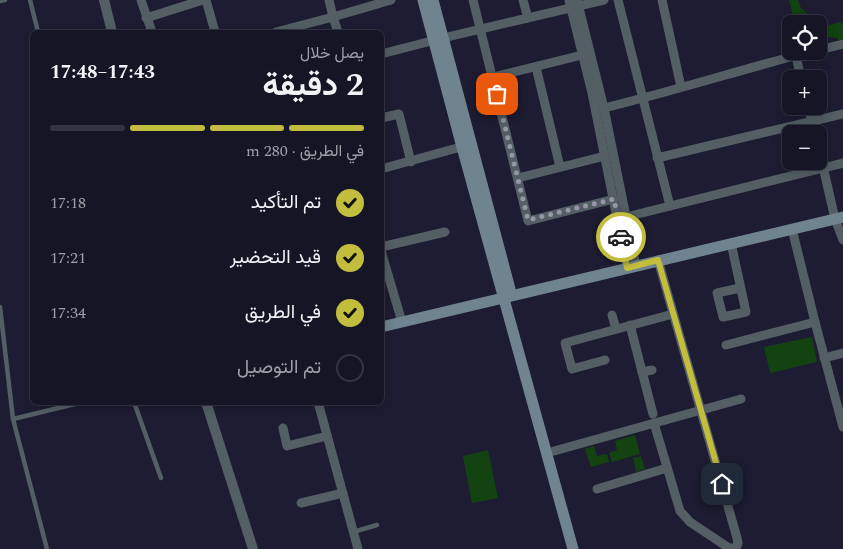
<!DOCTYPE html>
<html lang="ar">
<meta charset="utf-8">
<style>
:root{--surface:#161526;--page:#1f1e2e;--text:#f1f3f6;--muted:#9e9fa7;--line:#353443;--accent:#c3bd3e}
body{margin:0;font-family:Spectral,Vazirmatn,serif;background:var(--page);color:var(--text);direction:rtl;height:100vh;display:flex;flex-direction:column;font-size:19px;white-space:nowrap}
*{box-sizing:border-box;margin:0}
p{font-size:16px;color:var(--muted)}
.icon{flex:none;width:28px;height:28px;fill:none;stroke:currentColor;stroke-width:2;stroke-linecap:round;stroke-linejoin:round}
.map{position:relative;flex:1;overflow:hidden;direction:ltr}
.sheet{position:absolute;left:30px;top:30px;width:354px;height:375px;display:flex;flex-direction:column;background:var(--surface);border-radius:8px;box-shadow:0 2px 12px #0003,0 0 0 1px var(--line);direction:rtl}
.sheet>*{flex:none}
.tools{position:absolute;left:782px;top:15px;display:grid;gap:10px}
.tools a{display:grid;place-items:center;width:45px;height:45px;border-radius:8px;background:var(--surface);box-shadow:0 2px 12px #0003,0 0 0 1px var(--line);font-size:25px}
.pin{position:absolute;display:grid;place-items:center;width:42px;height:42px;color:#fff;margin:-21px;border-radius:10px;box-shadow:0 2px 8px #0006}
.courier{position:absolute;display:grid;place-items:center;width:50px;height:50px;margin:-25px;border:4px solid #c3bd3e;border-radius:50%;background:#fff;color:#222;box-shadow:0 1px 6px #0007}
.headline em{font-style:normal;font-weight:700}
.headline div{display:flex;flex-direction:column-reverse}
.headline{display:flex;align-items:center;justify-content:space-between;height:85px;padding:0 20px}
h1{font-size:32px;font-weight:700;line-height:38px}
.bar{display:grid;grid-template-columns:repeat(4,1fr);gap:8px 5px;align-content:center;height:60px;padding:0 20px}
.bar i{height:6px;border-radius:4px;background:var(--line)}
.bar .active{background:var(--accent)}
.bar p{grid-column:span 4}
ol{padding:0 20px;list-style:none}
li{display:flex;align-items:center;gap:15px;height:55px}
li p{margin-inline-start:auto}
li .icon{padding:5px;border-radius:50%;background:var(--accent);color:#111;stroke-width:4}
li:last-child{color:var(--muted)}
li i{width:28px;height:28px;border:2px solid var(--line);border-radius:50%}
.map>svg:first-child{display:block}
.green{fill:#124311}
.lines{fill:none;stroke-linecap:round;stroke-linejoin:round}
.service{stroke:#535f65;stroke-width:4.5}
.minor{stroke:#535f65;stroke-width:9}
.tertiary{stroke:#535f65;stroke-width:10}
.secondary{stroke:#6f848e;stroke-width:11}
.done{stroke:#9796a8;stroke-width:5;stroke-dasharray:0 9}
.route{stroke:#c3bd3e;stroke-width:6}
</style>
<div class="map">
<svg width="843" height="549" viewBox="0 0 843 549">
<rect width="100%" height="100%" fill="#1e1c32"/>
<g class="green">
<path d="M789 0H798L801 8 809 15 810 24H795Z"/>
<path d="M840 22 843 24V40H838V38L828 37 819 40V28Z"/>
<path d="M812 337 817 362 770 373 764 347Z"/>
<path d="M635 435 640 454 612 462 609 453 617 450 615 441Z"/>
<path d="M594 446 597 456 607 454 609 462 591 467 585 449Z"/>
<path d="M488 450 498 498 472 503 463 456Z"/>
<path d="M641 456 645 469 636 472 633 458Z"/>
</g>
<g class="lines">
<g class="service">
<path d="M30 0 38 32"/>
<path d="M0 1 5 0"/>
<path d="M0 307 13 419 47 549"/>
<path d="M134 402 161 478"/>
<path d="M13 419 83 402"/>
<path d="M353 532 377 525"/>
</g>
<g class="minor">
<path d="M141 0 152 32"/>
<path d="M206 0 215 32"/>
<path d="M329 0 333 17 391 0"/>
<path d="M473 0 528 221 614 199"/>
<path d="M523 0 528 18"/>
<path d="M569 0 592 93 627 268"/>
<path d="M577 0 604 108 636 266"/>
<path d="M618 0 670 206"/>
<path d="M662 0 681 87"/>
<path d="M146 18 203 0"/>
<path d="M276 32 333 17 338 32"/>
<path d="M819 50 843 44"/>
<path d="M381 54 443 38 604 0"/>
<path d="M796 56 801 79"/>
<path d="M536 67 560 167"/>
<path d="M493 77 582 55"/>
<path d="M808 106 815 134"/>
<path d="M604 108C674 91 743 69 813 51"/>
<path d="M381 118 399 114 411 162"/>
<path d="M819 149 835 219 843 240"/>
<path d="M657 158 843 114"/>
<path d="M381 169 468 145"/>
<path d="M518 178 605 156"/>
<path d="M622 218 843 163"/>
<path d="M792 229 815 322 843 427"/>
<path d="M731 243 746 312 723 317 717 293 740 288"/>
<path d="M381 247 445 232"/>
<path d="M381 251 402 322"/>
<path d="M612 315 616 329"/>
<path d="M630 325 653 414"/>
<path d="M726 345 815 322"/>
<path d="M824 358 843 353"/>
<path d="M605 360 572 369 565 343 673 314"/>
<path d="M642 372 652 370"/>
<path d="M318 402 358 549"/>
<path d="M654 423 680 511 690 522 729 548H736L738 543 737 538 658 260"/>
<path d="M283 428 287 446 327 436"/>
<path d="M554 451 741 399"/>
<path d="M597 489 667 468"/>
<path d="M301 503 343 493"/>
</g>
<g class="tertiary">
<path d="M104 0 112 32"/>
<path d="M206 402 253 549"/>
</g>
<g class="secondary">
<path d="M423 0 462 147 573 549"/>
<path d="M433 0 510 289"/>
<path d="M381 327 843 217"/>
</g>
</g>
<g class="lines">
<path class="done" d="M497 94 528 220 614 199 621 237"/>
<path class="route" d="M621 237 627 268 658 260 722 484"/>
</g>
</svg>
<div class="tools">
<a><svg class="icon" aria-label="locate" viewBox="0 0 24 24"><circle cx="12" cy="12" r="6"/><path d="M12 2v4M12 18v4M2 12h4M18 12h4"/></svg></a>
<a>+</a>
<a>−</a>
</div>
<div class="pin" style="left:497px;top:94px;background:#ea580c"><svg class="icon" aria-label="bag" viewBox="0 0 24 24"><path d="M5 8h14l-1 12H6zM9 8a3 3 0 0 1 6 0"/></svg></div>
<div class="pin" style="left:722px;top:484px;background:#1f2937"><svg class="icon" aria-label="home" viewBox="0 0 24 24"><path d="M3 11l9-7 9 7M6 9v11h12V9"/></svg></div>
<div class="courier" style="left:621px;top:237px"><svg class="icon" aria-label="car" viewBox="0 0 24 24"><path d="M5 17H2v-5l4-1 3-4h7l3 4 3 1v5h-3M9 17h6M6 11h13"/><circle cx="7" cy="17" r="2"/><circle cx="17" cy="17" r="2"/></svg></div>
<section class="sheet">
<div class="headline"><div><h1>2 دقيقة</h1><p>يصل خلال</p></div><em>17:43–17:48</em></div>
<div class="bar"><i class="active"></i><i class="active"></i><i class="active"></i><i></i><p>في الطريق · 280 m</p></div>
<ol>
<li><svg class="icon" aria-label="check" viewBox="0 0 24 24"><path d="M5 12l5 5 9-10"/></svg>تم التأكيد<p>17:18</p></li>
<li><svg class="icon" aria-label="check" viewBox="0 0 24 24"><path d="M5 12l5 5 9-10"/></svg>قيد التحضير<p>17:21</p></li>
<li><svg class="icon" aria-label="check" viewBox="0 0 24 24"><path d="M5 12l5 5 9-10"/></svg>في الطريق<p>17:34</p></li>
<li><i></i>تم التوصيل</li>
</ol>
</section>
</div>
